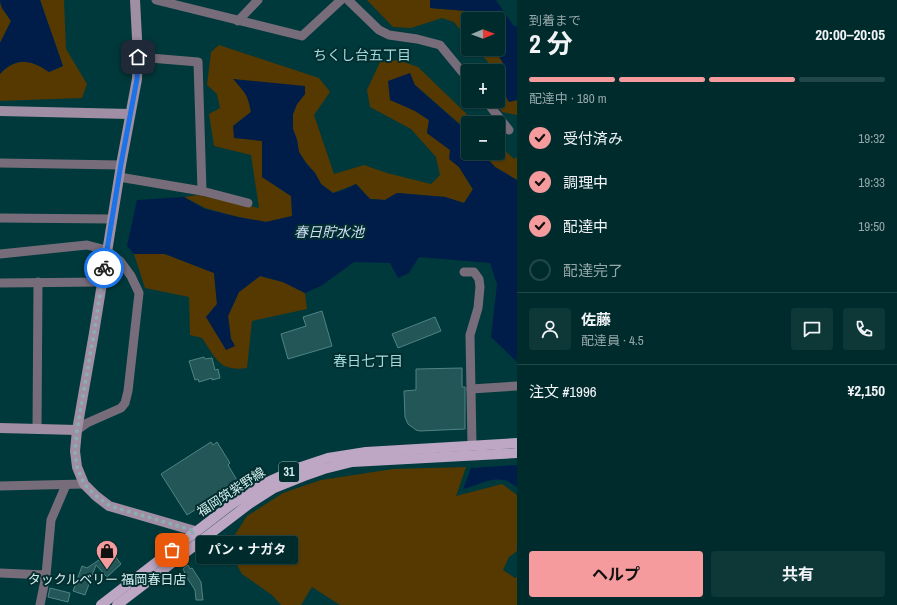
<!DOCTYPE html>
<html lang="ja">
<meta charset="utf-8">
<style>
:root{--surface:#002b2c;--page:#0e3738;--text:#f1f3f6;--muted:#95a7a9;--line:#224748;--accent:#f59b9d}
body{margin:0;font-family:"Archivo Narrow","Noto Sans JP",sans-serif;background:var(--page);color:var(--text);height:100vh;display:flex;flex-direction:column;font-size:15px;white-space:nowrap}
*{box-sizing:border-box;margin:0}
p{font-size:13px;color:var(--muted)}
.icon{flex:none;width:22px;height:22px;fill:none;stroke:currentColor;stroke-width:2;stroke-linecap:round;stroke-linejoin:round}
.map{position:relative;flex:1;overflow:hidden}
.panel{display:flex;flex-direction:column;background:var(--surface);width:380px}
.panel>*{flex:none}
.needle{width:26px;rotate:89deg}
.fabs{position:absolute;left:461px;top:12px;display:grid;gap:8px}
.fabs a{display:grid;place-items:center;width:44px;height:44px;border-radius:4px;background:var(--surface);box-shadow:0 1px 3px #0004,0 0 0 1px var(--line);font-size:20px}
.pin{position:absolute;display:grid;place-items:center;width:34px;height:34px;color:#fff;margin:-17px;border-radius:8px;box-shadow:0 2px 6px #0006}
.courier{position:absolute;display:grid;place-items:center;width:40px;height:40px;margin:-20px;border:3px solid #1a73e8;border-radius:50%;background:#fff;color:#222;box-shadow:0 1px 5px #0007}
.bubble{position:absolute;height:28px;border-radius:4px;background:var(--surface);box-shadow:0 1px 3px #0004,0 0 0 1px var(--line);font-size:13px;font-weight:700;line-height:28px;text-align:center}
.headline em{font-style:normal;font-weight:700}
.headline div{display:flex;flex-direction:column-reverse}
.headline{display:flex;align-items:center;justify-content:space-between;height:68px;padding:0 12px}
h1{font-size:26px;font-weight:700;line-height:30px}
.bar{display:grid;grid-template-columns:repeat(4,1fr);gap:6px 4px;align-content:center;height:48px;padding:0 12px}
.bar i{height:5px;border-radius:3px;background:var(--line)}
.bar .on{background:var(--accent)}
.bar p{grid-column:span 4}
.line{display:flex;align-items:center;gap:10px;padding:0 12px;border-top:1px solid var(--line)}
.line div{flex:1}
.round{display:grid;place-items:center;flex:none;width:42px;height:42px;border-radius:4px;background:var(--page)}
ol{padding:0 12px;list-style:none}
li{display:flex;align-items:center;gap:12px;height:44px}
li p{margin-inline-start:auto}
li .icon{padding:4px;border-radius:50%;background:var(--accent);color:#111;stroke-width:4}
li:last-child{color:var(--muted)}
li i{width:22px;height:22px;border:2px solid var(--line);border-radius:50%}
.cta{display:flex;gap:8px;margin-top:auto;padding:8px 12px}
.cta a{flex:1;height:46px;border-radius:4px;background:var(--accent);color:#111;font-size:16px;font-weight:700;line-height:46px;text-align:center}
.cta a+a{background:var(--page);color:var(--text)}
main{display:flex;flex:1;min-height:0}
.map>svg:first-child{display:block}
.green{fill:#553901}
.water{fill:#001d4a}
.building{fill:#225657;stroke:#508384}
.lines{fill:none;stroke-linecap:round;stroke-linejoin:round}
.street{stroke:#776d7a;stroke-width:9}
.secondary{stroke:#9f8ea4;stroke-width:10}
.primary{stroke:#bda7c4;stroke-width:10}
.done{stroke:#8aafb1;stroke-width:4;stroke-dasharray:0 7.2}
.route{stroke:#1a73e8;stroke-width:5}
.labels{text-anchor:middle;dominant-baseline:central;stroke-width:4;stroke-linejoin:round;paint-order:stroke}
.shield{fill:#032e2f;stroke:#96b5b6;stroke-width:1}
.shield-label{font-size:12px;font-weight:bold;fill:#d5eff0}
.street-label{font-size:13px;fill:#d5eff0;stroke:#032e2f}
.poi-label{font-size:13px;fill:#d5eff0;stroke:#032e2f}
.neighbourhood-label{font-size:14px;fill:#a5dbdc;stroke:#032e2f}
.water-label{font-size:14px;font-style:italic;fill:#cdddf4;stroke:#032e2f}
</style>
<main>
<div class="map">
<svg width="517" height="605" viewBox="0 0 517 605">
<rect width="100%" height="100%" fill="#00393b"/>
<g class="green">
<path d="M40 0H64L66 49 87 84 82 98 0 101V74C15 57 31 59 49 72L63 66Z"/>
<path d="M367 0H430V8L467 11 473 19H468V39L454 22 442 18 411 28 393 27Z"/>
<path d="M0 3 2 8 11 21 0 43Z"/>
<path d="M219 45 319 78 330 92 314 115 334 174 364 165 387 173 431 184 440 175 436 157 411 129 370 107 367 90 380 62 398 60 418 67 476 123H468V135L461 125 415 85V111L429 120 427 133 450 150V159L459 167 473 190 464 203 445 197 397 193 385 200 370 199 356 184 333 193 321 184 315 173 306 163 299 152 297 140 293 129V114L297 104 305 94 234 79 248 97 251 112 233 126 262 141V177L291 196 293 216 266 222 238 217 205 208 184 197 198 195 259 208 251 155 214 146 209 114 220 108 217 94 207 85 211 52Z"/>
<path d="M477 49H494L505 66 502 75 509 102 517 100V115L502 112 494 101H498V71H491L488 62Z"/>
<path d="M498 144 514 159 517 157V180L495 167 482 153H498Z"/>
<path d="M134 254H165L214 273 217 304 206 317 235 346 231 339 228 316 239 292 260 276 283 282 305 293 307 309 252 321 247 368C219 372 216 358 202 338L190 335 189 297 145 288Z"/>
<path d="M466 467 456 496 502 484 517 495V551L509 557 503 570 515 578 517 577V605H340L312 587 301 605H281L272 595 242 574 227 547 247 516 283 493 321 480 393 469Z"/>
</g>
<g class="water">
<path d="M0 0H40L63 66 49 72C31 59 15 57 0 74V43L11 21 2 8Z"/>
<path d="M430 0H496L513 25 517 27V100L509 102C502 92 501 78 505 66L494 49H498V19H473L467 11 430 8Z"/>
<path d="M410 73 415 85 461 126 468 135V153H482L495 167 517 180V362L491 337 497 284 490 263 419 257 409 273 398 278 390 263 354 262 321 286 305 293 283 282 260 276 239 292 228 316 231 339 235 346 226 350 206 317 217 304 214 273 165 254H134L127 246 137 200 184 197 205 209 238 217 266 222 292 216 291 196 262 177V141L234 138 233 126 251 112C248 95 245 92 233 79L305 86V94L297 104 293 114V129L297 140 299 152 306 163 315 173 321 184 333 193 344 190 356 184 370 199 385 200 397 193 445 197 464 203 473 189 459 167 449 159 450 150 427 133 429 120 415 111 390 100 388 81Z"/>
<path d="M517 465V487C513 485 508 480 503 480 490 477 476 486 463 489L471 468Z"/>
</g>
<g class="building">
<path d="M322 311 332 346 288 359 281 334 306 326 303 317Z"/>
<path d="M435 317 441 331 398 348 392 334Z"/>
<path d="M204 357 205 359 212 358 215 370 218 369 220 378 212 380V378L199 382 198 379 195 380 189 361Z"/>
<path d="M462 368V387H465V429L420 431 416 430 408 424 405 417 404 391 416 390V369Z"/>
<path d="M211 442 213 445 217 442 230 463 228 465 238 482 187 515 161 474Z"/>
<path d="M114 555 121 564 107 577 96 565 85 595 73 591 82 566 87 568 99 560Z"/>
<path d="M188 565 190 569 192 568 201 582 203 600H196L195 590 184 573H185L183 569Z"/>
<path d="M50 588 70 593 68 602 48 597Z"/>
</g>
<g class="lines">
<g class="street">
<path d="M156 0 302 36 341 0"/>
<path d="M348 0 379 30 389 35 417 39 440 45 468 79"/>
<path d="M238 21 258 0"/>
<path d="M138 57 198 62 202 191"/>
<path d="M486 101 509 130"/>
<path d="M0 163 121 165"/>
<path d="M119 177 202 191 248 203"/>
<path d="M0 218 112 219"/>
<path d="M0 254 87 245 106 250 120 261 131 276 139 293 128 391 125 403 121 408 87 423 77 430"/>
<path d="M464 272H474L479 279 480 287 478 308 470 335 472 445"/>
<path d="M0 283 101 282"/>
<path d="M471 389 517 386"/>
<path d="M37 429 38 282"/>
<path d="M0 486 84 484"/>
<path d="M0 573 46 575 51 520 66 485"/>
<path d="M40 605 46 575"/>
</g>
<g class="secondary">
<path d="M135 0 138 57 137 79 121 165 94 333 77 430 75 451 77 467 84 484 96 496 109 506 195 531"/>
<path d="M0 111 130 114"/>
<path d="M0 428 77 430"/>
</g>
<g class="primary">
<path d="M101 605 232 504 263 484 301 467 328 458 366 452 517 443"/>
<path d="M117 605 249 504 274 488 304 476 324 469 352 462 517 453"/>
</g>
</g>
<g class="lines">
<path class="done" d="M104 268 94 333 77 430 75 451 77 467 84 484 96 496 110 506 195 531 172 550"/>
<path class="route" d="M104 268 121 164 137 79 138 57"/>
</g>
<defs>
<g id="shop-pin" transform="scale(1.15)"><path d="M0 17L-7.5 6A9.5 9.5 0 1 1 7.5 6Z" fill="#f59b9d" stroke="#032e2f"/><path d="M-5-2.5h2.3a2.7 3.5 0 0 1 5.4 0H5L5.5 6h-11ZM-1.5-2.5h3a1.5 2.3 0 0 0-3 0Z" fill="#111"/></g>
</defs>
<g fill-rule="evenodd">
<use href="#shop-pin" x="107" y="551"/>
</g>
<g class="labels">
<rect class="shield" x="279" y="462" width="20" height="20" rx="3"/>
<g class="shield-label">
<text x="289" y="472">31</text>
</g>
<g class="street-label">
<text transform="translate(231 492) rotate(-33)">福岡筑紫野線</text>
</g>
<g class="poi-label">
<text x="107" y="579">タックルベリー 福岡春日店</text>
</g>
<g class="neighbourhood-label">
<text x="362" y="55">ちくし台五丁目</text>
<text x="368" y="361">春日七丁目</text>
</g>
<g class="water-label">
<text x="329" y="232">春日貯水池</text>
</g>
</g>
</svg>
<div class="fabs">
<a><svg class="needle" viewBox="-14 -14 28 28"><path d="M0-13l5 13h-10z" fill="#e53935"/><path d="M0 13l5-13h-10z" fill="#95a7a9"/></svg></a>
<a>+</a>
<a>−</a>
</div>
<div class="pin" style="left:172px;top:550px;background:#ea580c"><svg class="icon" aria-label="bag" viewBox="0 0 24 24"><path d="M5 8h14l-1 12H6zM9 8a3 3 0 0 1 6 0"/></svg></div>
<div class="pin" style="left:138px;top:57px;background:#1f2937"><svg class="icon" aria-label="home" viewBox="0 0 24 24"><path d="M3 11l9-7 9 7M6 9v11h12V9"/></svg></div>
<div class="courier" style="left:104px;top:268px"><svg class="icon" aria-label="bike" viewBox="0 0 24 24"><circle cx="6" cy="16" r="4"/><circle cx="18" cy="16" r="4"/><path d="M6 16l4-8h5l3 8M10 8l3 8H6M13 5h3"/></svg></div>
<div class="bubble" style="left:196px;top:536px;width:102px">パン・ナガタ</div>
</div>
<section class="panel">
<div class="headline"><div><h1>2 分</h1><p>到着まで</p></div><em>20:00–20:05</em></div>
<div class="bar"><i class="on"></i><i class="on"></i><i class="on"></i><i></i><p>配達中 · 180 m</p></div>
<ol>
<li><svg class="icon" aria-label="check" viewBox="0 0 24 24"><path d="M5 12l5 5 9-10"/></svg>受付済み<p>19:32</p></li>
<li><svg class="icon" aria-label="check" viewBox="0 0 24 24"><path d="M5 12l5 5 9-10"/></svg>調理中<p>19:33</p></li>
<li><svg class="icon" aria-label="check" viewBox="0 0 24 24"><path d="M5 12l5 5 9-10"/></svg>配達中<p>19:50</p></li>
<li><i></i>配達完了</li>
</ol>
<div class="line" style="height:72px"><a class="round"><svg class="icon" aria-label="person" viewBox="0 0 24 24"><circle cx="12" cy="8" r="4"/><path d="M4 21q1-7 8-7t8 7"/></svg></a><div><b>佐藤</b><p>配達員 · 4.5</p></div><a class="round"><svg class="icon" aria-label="chat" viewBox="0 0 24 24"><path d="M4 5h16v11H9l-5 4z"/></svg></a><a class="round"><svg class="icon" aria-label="phone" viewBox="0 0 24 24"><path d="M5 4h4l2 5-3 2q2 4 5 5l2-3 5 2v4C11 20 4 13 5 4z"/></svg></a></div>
<div class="line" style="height:52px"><div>注文 #1996</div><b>¥2,150</b></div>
<div class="cta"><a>ヘルプ</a><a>共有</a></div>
</section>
</main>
